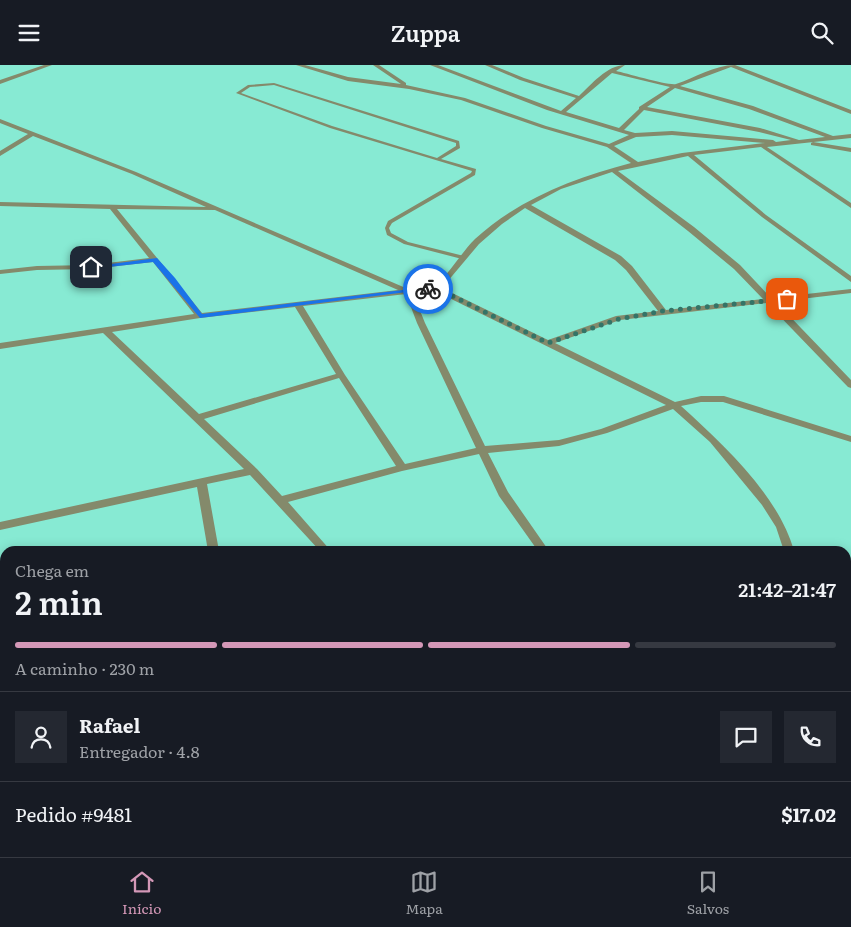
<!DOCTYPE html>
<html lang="pt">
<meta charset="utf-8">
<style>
:root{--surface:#171b24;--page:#242831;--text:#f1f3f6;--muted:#9ea1a6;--line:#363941;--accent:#d498b7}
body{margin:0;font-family:Literata,serif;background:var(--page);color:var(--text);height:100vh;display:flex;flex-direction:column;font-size:19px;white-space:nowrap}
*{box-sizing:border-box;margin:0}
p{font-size:16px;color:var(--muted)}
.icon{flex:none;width:28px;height:28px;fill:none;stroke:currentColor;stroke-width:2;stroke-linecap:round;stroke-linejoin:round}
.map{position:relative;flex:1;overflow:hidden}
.drawer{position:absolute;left:0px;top:481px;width:851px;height:311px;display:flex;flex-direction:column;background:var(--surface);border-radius:15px 15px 0 0;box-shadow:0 2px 12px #0003}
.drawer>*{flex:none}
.pin{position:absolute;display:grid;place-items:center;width:42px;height:42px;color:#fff;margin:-21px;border-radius:10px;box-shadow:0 2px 8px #0006}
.courier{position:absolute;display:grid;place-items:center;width:50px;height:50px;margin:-25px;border:4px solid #1a73e8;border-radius:50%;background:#fff;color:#222;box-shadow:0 1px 6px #0007}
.summary em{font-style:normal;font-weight:600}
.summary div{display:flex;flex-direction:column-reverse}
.summary{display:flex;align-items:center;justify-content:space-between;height:85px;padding:0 15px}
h1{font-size:32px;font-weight:600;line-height:38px}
.bar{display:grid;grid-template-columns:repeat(4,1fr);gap:8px 5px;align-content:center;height:60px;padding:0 15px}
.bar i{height:6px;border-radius:4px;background:var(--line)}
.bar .current{background:var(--accent)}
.bar p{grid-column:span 4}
.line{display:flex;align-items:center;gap:12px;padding:0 15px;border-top:1px solid var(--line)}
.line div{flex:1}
.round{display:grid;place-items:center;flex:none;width:52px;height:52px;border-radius:0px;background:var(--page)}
header{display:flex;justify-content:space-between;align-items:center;height:65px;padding:0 15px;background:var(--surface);font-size:22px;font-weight:600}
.tabs{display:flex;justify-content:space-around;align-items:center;height:70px;border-top:1px solid var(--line);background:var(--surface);font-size:14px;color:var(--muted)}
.tabs a{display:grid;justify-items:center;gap:2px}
.tabs .current{color:var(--accent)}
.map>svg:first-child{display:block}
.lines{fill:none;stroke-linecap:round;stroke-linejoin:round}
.service{fill:#848a6b;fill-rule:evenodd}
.minor{fill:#848a6b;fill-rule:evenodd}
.route{fill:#1a73e8}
.done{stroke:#347467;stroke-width:5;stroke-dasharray:0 9}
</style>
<header><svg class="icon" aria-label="menu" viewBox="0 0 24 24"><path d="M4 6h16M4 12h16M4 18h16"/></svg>Zuppa<svg class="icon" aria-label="search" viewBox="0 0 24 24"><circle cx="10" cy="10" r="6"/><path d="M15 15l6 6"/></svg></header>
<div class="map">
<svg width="851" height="792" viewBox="0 0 851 792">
<rect width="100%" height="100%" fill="#87ead3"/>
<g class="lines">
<path class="service" d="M274 18 459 76 460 83 441 94 476 104 475 110 392 158 389 163 391 168 408 177 464 191V193L462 194 404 179 387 170 385 163 388 156 471 108 472 106 330 63 236 28 248 20ZM274 20 456 78V81L437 93 332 61 241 28 250 22Z"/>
<g class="minor">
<path d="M44 0H52L0 19V15Z"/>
<path d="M296 0H305L348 12 401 19 373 0H379L406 18V20L465 33 546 61 609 79 629 70 547 45 430 0H438L561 46 576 33 520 15 485 0H492L524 13 579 31C591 20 607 0 625 0L616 6C626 8 669 21 676 19 695 13 714 0 735 0L851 45V49L731 2 680 21 753 41 833 71 851 69V73L767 82 851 138V143L761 82 694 90 766 150 851 211V217L762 152 688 91 618 106 694 162 740 200 771 233 851 224V228L776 237 851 315V323L848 322 767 238 620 255 555 278 675 337 701 331H724L851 371V377L723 337H701L681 341C723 379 779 431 794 486H784L776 462 762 440 710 377 673 344 607 368 559 381 488 388 508 427 549 486H538L499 431 479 389 402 406 288 437 331 486H320L250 410 207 419 219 486H208L197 422 0 465V457L244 404 103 268 0 284V278L194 249 153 197 91 204 37 205 0 209V205L37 201 91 200 149 193 110 144 0 141V137L206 142 132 109 33 71 0 91V86L28 69 0 58V54L136 107 408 224 434 221 438 218C452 205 461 188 475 174 520 133 575 113 631 98L607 82 542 63 461 35 409 24 348 16ZM612 8 670 22 639 42V44L619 63 566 47ZM675 23 749 44 825 72 799 75 760 63 647 42ZM644 45 759 67 791 75 776 77 773 75 672 66 635 68 624 65ZM672 70 765 78 682 88 638 97 614 81 636 72ZM612 107 688 166 734 204 763 234 666 245 632 201 621 191 531 140 561 124ZM525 143 615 195 626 205 658 246 616 251 548 275 442 223 479 179 502 159ZM117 144 215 145 398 225 202 248ZM435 226 666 340 601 364 559 375 485 381 425 258 413 228ZM406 229 417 258 476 383 405 399 345 310 303 241ZM295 242 336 309 199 349 112 267 200 253ZM339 313 396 401 282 431 257 404 204 354Z"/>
<path d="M813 77 851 83V87L811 80V78Z"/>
<path d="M0 593 5 596V628L0 626Z"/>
<rect x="218" y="788" width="14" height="4"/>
<path d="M603 788H621L622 792H604Z"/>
<path d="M647 788H666L665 792H646Z"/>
</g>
</g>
<path class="route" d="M157 193 175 213 202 249 428 222 431 224 200 253 153 197 91 204 88 202Z"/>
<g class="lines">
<path class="done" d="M428 224 436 223 548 278 619 254 663 246 787 234"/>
</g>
</svg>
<div class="pin" style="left:787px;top:234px;background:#ea580c"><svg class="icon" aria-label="bag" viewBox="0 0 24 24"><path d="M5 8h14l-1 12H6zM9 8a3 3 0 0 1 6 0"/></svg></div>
<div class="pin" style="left:91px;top:202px;background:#1f2937"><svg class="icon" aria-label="home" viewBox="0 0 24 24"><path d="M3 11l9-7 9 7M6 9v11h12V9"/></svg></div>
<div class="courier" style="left:428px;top:224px"><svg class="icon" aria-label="bike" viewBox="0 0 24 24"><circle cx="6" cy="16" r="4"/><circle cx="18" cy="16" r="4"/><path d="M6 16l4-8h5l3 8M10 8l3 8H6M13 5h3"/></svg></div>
<section class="drawer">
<div class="summary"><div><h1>2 min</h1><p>Chega em</p></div><em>21:42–21:47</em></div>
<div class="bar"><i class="current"></i><i class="current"></i><i class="current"></i><i></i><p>A caminho · 230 m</p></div>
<div class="line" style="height:90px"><a class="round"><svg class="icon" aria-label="person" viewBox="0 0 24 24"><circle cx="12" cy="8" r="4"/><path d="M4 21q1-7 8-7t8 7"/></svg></a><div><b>Rafael</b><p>Entregador · 4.8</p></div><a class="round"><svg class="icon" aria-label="chat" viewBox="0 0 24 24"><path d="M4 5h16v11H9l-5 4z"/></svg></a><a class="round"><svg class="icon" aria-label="phone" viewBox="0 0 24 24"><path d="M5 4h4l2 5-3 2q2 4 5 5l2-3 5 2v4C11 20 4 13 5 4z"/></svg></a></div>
<div class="line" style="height:65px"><div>Pedido #9481</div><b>$17.02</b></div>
</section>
</div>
<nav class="tabs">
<a class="current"><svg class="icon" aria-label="home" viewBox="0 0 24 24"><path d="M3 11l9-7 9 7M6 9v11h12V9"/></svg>Início</a>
<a><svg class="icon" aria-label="map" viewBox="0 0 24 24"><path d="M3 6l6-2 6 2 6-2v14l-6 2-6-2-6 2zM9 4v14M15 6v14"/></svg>Mapa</a>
<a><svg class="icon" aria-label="saved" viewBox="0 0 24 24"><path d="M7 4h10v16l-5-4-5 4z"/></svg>Salvos</a>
</nav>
